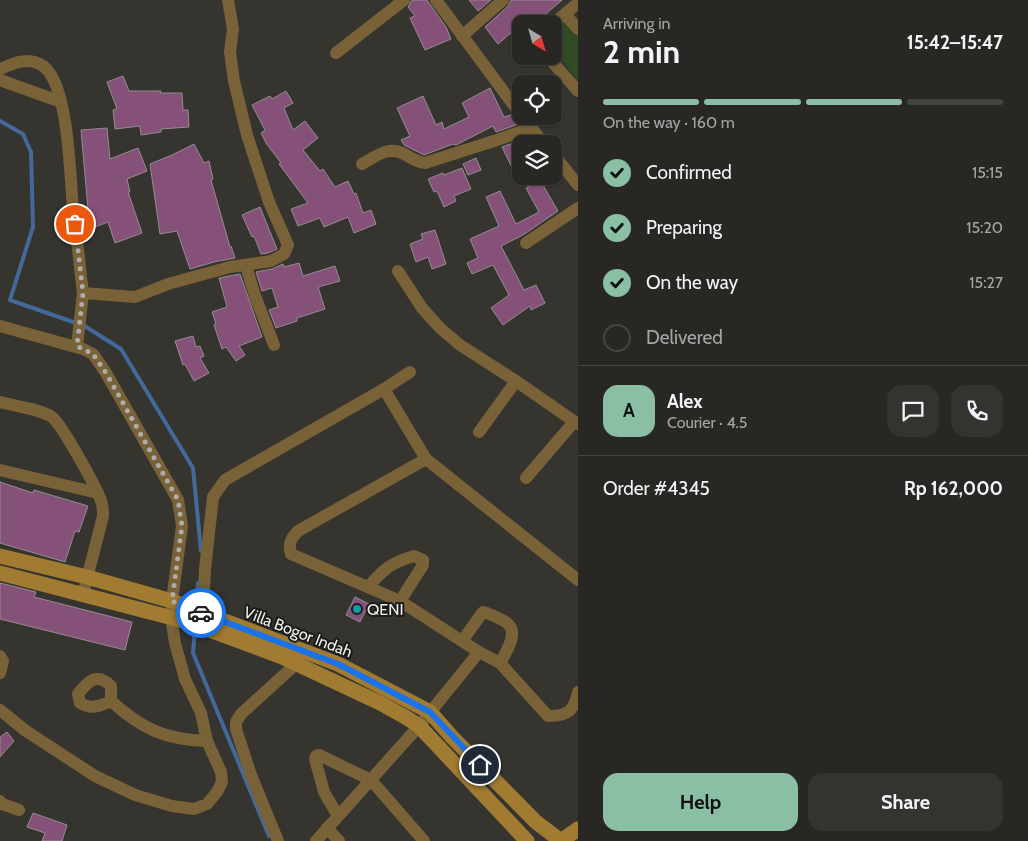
<!DOCTYPE html>
<meta charset="utf-8">
<style>
:root{--surface:#282723;--page:#343330;--text:#f1f3f6;--muted:#a5a5a6;--line:#444441;--accent:#8abfa5}
body{margin:0;font-family:Cabin,sans-serif;background:var(--page);color:var(--text);height:100vh;display:flex;flex-direction:column;font-size:19px;white-space:nowrap}
*{box-sizing:border-box;margin:0}
p{font-size:16px;color:var(--muted)}
.icon{flex:none;width:28px;height:28px;fill:none;stroke:currentColor;stroke-width:2;stroke-linecap:round;stroke-linejoin:round}
.map{position:relative;flex:1;overflow:hidden}
.drawer{display:flex;flex-direction:column;background:var(--surface);width:450px}
.drawer>*{flex:none}
.needle{width:32px;rotate:143deg}
.controls{position:absolute;left:512px;top:15px;display:grid;gap:10px}
.controls a{display:grid;place-items:center;width:50px;height:50px;border-radius:10px;background:var(--surface);box-shadow:0 1px 4px #0004,0 0 0 1px var(--line);font-size:25px}
.pin{position:absolute;display:grid;place-items:center;width:42px;height:42px;color:#fff;margin:-21px;border:2px solid #fff;border-radius:50%;box-shadow:0 1px 5px #0007}
.courier{position:absolute;display:grid;place-items:center;width:50px;height:50px;margin:-25px;border:4px solid #1a73e8;border-radius:50%;background:#fff;color:#222;box-shadow:0 1px 6px #0007}
.summary em{font-style:normal;font-weight:700}
.summary div{display:flex;flex-direction:column-reverse}
.summary{display:flex;align-items:center;justify-content:space-between;height:85px;padding:0 25px}
h1{font-size:32px;font-weight:700;line-height:38px}
.bar{display:grid;grid-template-columns:repeat(4,1fr);gap:8px 5px;align-content:center;height:60px;padding:0 25px}
.bar i{height:6px;border-radius:4px;background:var(--line)}
.bar .selected{background:var(--accent)}
.bar p{grid-column:span 4}
.line{display:flex;align-items:center;gap:12px;padding:0 25px;border-top:1px solid var(--line)}
.line div{flex:1}
.round{display:grid;place-items:center;flex:none;width:52px;height:52px;border-radius:15px;background:var(--page)}
ol{padding:0 25px;list-style:none}
li{display:flex;align-items:center;gap:15px;height:55px}
li p{margin-inline-start:auto}
li .icon{padding:5px;border-radius:50%;background:var(--accent);color:#111;stroke-width:4}
li:last-child{color:var(--muted)}
li i{width:28px;height:28px;border:2px solid var(--line);border-radius:50%}
.action{display:flex;gap:10px;margin-top:auto;padding:10px 25px}
.action a{flex:1;height:58px;border-radius:15px;background:var(--accent);color:#111;font-size:20px;font-weight:700;line-height:58px;text-align:center}
.action a+a{background:var(--page);color:var(--text)}
main{display:flex;flex:1;min-height:0}
.map>svg:first-child{display:block}
.green{fill:#314b26}
.lines{fill:none;stroke-linecap:round;stroke-linejoin:round}
.stream{stroke:#43699a;stroke-width:4}
.building{fill:#855179;stroke:#938d91}
.street{stroke:#796237;stroke-width:12}
.secondary{stroke:#a07b31;stroke-width:15}
.done{stroke:#adada9;stroke-width:5;stroke-dasharray:0 9}
.route{stroke:#1a73e8;stroke-width:6}
.culture-dot{fill:#0f9aa8;stroke:#1c1b19;stroke-width:2}
.labels{text-anchor:middle;dominant-baseline:central;stroke-width:4;stroke-linejoin:round;paint-order:stroke}
.poi-label{font-size:16px;fill:#eeeeea;stroke:#1c1b19;text-anchor:start}
.street-label{font-size:16px;fill:#eeeeea;stroke:#1c1b19}
</style>
<main>
<div class="map">
<svg width="578" height="841" viewBox="0 0 578 841">
<rect width="100%" height="100%" fill="#35342f"/>
<path class="green" d="M564 22 578 34V80L554 51V30Z"/>
<g class="lines">
<g class="stream">
<path d="M0 121 23 134 31 152 33 227 10 300 76 323"/>
<path d="M83 325 121 349 193 468 201 551"/>
<path d="M196 606 198 583"/>
<path d="M195 628 193 653 269 836"/>
</g>
</g>
<g class="building">
<path d="M412 0H427L446 27 451 39 425 50 410 18 415 16 408 7Z"/>
<path d="M469 0H491L478 11Z"/>
<path d="M511 0H562L534 24H521V43L512 32 498 44 485 27 508 6Z"/>
<path d="M123 76 129 91H161L160 93H182L183 110H188L189 127 161 129V132L141 135 140 126 115 129 113 110 117 109 107 82Z"/>
<path d="M490 88 504 117 511 115 516 125 496 132 493 126 456 145 453 144 424 155 404 145 401 140 410 136 397 108 423 96 436 125 442 122 444 129 469 117 462 103Z"/>
<path d="M286 91 293 103 284 108 293 130 305 121 318 138 303 150 320 171 323 169 335 187 348 181 354 194 356 193 363 213 371 210 376 224 354 233 348 217 324 227 320 218 298 226 291 209 308 203 279 164 281 163 266 143 261 133 265 130 252 105 270 96 272 99Z"/>
<path d="M107 128 110 159 138 148 147 171 127 179 130 192H128L142 233 115 243 108 222 95 227 88 209 81 130Z"/>
<path d="M522 140 524 144H521V186L502 147Z"/>
<path d="M194 144 204 163 209 161 213 179 211 180 230 247 231 246 235 258 214 262 190 269 177 231 160 234 150 164 172 155Z"/>
<path d="M476 158 481 170 468 175 463 164Z"/>
<path d="M462 168 471 189 454 196 456 201 444 207 437 191 434 192 428 179 443 173 444 175Z"/>
<path d="M540 180 558 211 523 235 501 246 524 290 536 285 545 303 531 310 530 306 503 325 491 308 509 295 493 265 472 274 467 263 478 258 470 239 499 226 486 197 500 191 516 224 539 212 526 188Z"/>
<path d="M260 207 277 249 268 253 261 254 254 236 252 237 242 215Z"/>
<path d="M435 230 446 264 432 269 428 257 416 262 410 244 423 239 421 234Z"/>
<path d="M299 263 303 276 335 266 340 281 318 287 325 309 297 318V321L276 328 269 310 278 307 272 288 262 291 256 272 272 269 283 264 284 267Z"/>
<path d="M240 274 262 337 239 346 245 355 236 361 226 347 222 349 214 325 216 324 212 312 227 307 219 278Z"/>
<path d="M193 336 196 347 200 346 204 356 200 358 209 373 194 381 185 364 183 365 175 341Z"/>
<path d="M0 482 33 493 34 490 88 506 79 532 75 531 65 562 0 543Z"/>
<path d="M0 583 36 592 34 597 132 622 125 650 0 619Z"/>
<path d="M355 597 369 604 360 622 346 615Z"/>
<path d="M7 732 14 741 0 757V737Z"/>
<path d="M33 813 67 825 62 841H42L45 833 27 827Z"/>
</g>
<g class="lines">
<g class="street">
<path d="M436 0 521 115"/>
<path d="M565 14 578 29"/>
<path d="M553 24 578 3"/>
<path d="M462 36 503 0"/>
<path d="M336 53 404 0"/>
<path d="M547 56 578 91"/>
<path d="M0 69C14 63 29 56 43 66 69 84 70 178 73 209 76 232 79 255 81 277L83 293 77 346"/>
<path d="M0 80 61 102"/>
<path d="M527 122 544 144"/>
<path d="M554 155 578 185"/>
<path d="M362 164C378 155 389 145 406 155 413 159 417 162 425 163L497 140 531 128"/>
<path d="M526 243 578 208"/>
<path d="M246 266 255 296 274 345"/>
<path d="M398 271 422 308 440 328 460 345 516 381 578 424"/>
<path d="M83 293 135 297 168 284 230 267 271 261 284 254 288 245 269 202 247 135 234 81 230 52 233 29 228 0"/>
<path d="M0 326 83 349 93 354 106 373 178 500 182 526 172 601 171 617 175 643 185 679 201 713 207 741 221 772 222 782 217 792 207 804 194 809 172 806 135 795 95 776 26 731 0 710"/>
<path d="M384 389 410 372"/>
<path d="M0 402C15 406 40 409 52 417 62 425 99 491 102 504 103 508 103 512 103 516L83 594"/>
<path d="M479 432 516 381"/>
<path d="M426 459 298 531C291 538 288 544 291 554L400 601 479 652 500 663 548 716C568 716 574 711 578 692"/>
<path d="M0 470 98 493"/>
<path d="M526 478 574 422"/>
<path d="M368 587C384 569 390 563 414 556L423 560V565L400 601"/>
<path d="M203 614 205 569 213 497 225 480 384 389 426 459 578 580"/>
<path d="M462 641 483 612 487 613C493 616 504 619 509 625 518 635 505 654 500 663"/>
<path d="M0 656 3 661 0 673"/>
<path d="M111 701C100 706 91 710 80 703L78 694C88 681 97 672 111 686V701C142 729 166 740 207 741"/>
<path d="M0 801 2 804 19 810"/>
<path d="M338 816 324 792 315 759 316 756 319 755 371 780 424 841"/>
<path d="M327 828 339 841"/>
<path d="M278 841 251 775 236 729V722L241 714 296 664"/>
<path d="M316 841 419 726 479 652"/>
</g>
<g class="secondary">
<path d="M0 556 87 577 172 601 338 664 430 712 452 737 536 822 561 841"/>
<path d="M0 573 188 622 282 657 380 703 407 718 419 726 527 841"/>
<path d="M561 841 578 829"/>
</g>
</g>
<g class="lines">
<path class="done" d="M75 224 83 293 77 346 93 354 106 373 178 500 182 526 172 601 201 613"/>
<path class="route" d="M201 613 338 664 430 712 480 765"/>
</g>
<circle class="culture-dot" cx="357" cy="609" r="5"/>
<g class="labels">
<g class="poi-label">
<text x="367" y="609">QENI</text>
</g>
<g class="street-label">
<text transform="translate(298 632) rotate(21)">Villa Bogor Indah</text>
</g>
</g>
</svg>
<div class="controls">
<a><svg class="needle" viewBox="-14 -14 28 28"><path d="M0-13l5 13h-10z" fill="#e53935"/><path d="M0 13l5-13h-10z" fill="#a5a5a6"/></svg></a>
<a><svg class="icon" aria-label="locate" viewBox="0 0 24 24"><circle cx="12" cy="12" r="6"/><path d="M12 2v4M12 18v4M2 12h4M18 12h4"/></svg></a>
<a><svg class="icon" aria-label="layers" viewBox="0 0 24 24"><path d="M12 4l9 5-9 5-9-5zM3 14l9 5 9-5"/></svg></a>
</div>
<div class="pin" style="left:75px;top:224px;background:#ea580c"><svg class="icon" aria-label="bag" viewBox="0 0 24 24"><path d="M5 8h14l-1 12H6zM9 8a3 3 0 0 1 6 0"/></svg></div>
<div class="pin" style="left:480px;top:765px;background:#1f2937"><svg class="icon" aria-label="home" viewBox="0 0 24 24"><path d="M3 11l9-7 9 7M6 9v11h12V9"/></svg></div>
<div class="courier" style="left:201px;top:613px"><svg class="icon" aria-label="car" viewBox="0 0 24 24"><path d="M5 17H2v-5l4-1 3-4h7l3 4 3 1v5h-3M9 17h6M6 11h13"/><circle cx="7" cy="17" r="2"/><circle cx="17" cy="17" r="2"/></svg></div>
</div>
<section class="drawer">
<div class="summary"><div><h1>2 min</h1><p>Arriving in</p></div><em>15:42–15:47</em></div>
<div class="bar"><i class="selected"></i><i class="selected"></i><i class="selected"></i><i></i><p>On the way · 160 m</p></div>
<ol>
<li><svg class="icon" aria-label="check" viewBox="0 0 24 24"><path d="M5 12l5 5 9-10"/></svg>Confirmed<p>15:15</p></li>
<li><svg class="icon" aria-label="check" viewBox="0 0 24 24"><path d="M5 12l5 5 9-10"/></svg>Preparing<p>15:20</p></li>
<li><svg class="icon" aria-label="check" viewBox="0 0 24 24"><path d="M5 12l5 5 9-10"/></svg>On the way<p>15:27</p></li>
<li><i></i>Delivered</li>
</ol>
<div class="line" style="height:90px"><b class="round" style="background:var(--accent);color:#111">A</b><div><b>Alex</b><p>Courier · 4.5</p></div><a class="round"><svg class="icon" aria-label="chat" viewBox="0 0 24 24"><path d="M4 5h16v11H9l-5 4z"/></svg></a><a class="round"><svg class="icon" aria-label="phone" viewBox="0 0 24 24"><path d="M5 4h4l2 5-3 2q2 4 5 5l2-3 5 2v4C11 20 4 13 5 4z"/></svg></a></div>
<div class="line" style="height:65px"><div>Order #4345</div><b>Rp 162,000</b></div>
<div class="action"><a>Help</a><a>Share</a></div>
</section>
</main>
